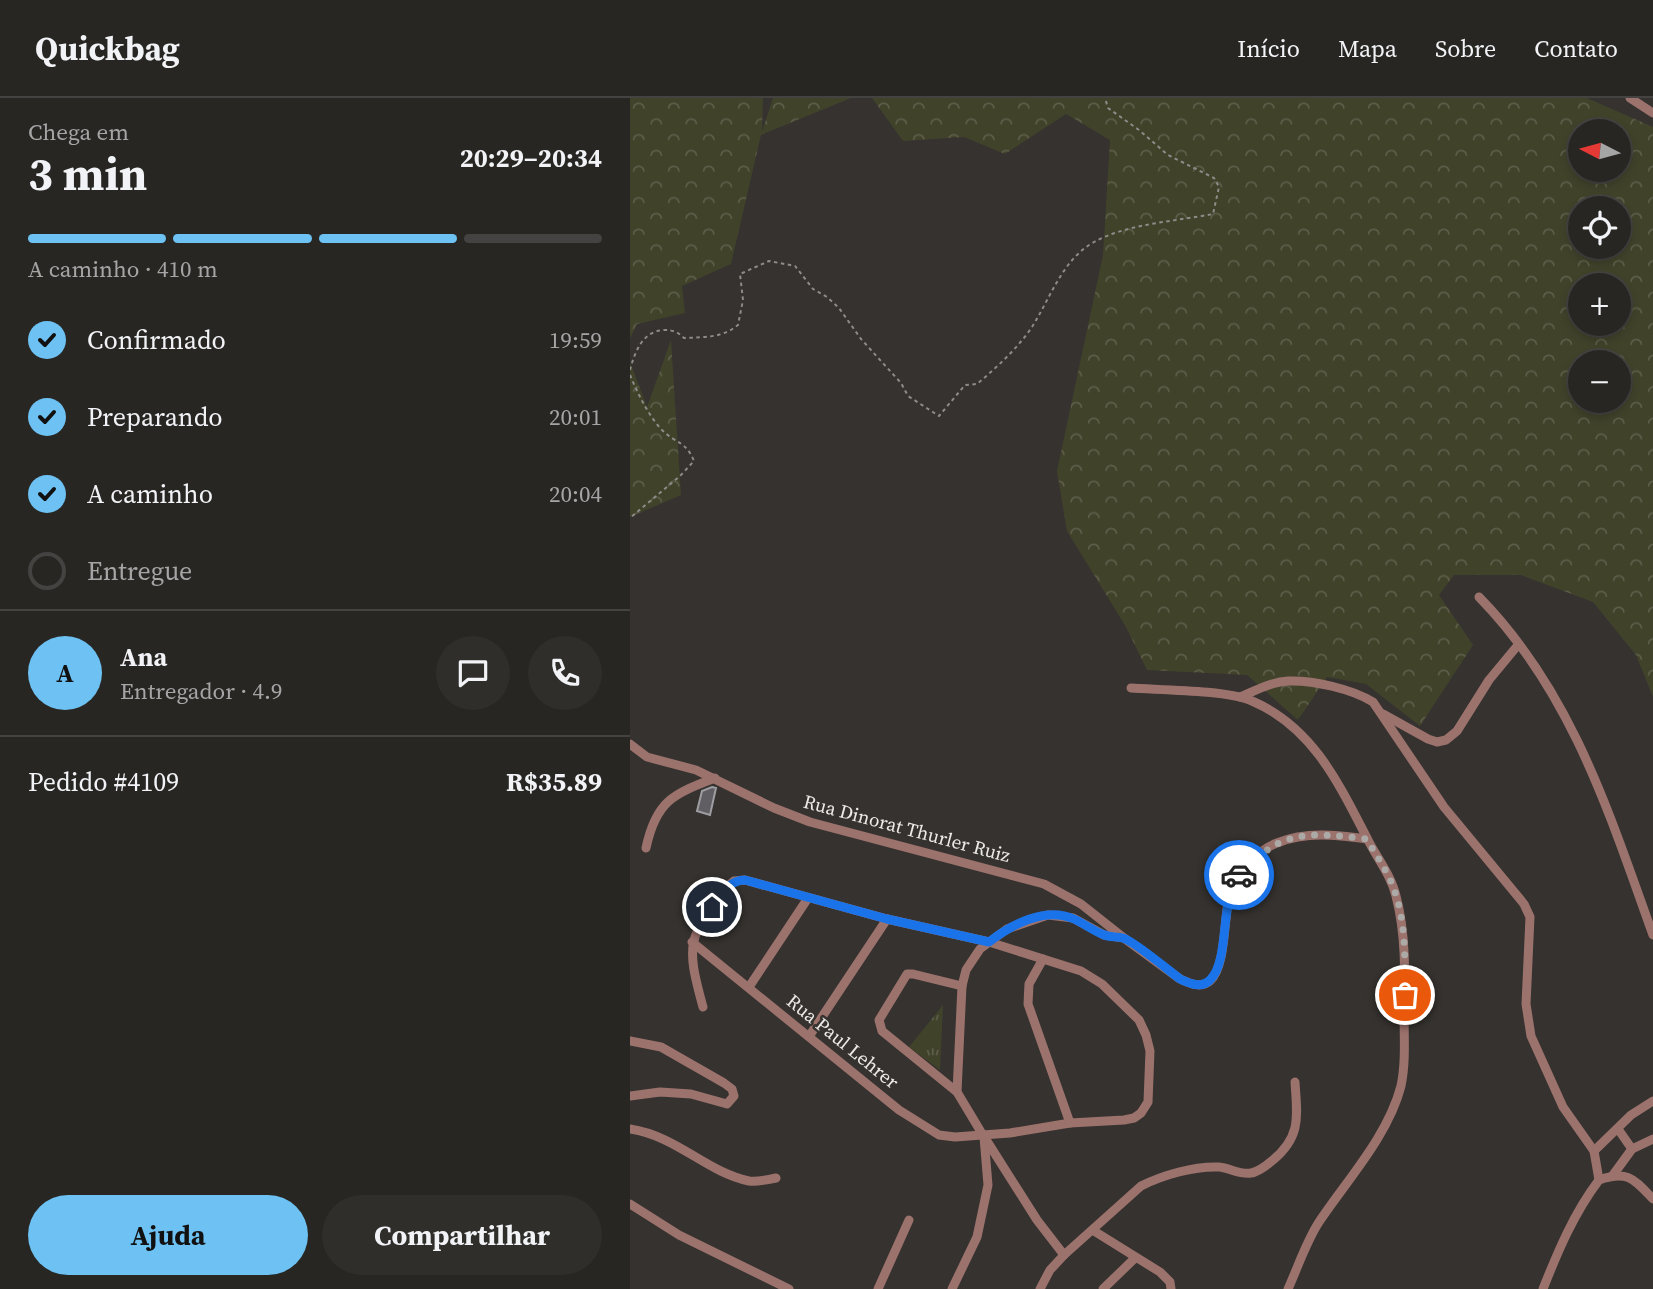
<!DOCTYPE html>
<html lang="pt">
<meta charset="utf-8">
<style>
:root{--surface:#282623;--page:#302e2b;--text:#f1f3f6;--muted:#a5a5a6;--line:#444341;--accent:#6dc2f3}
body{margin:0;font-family:"Source Serif 4",serif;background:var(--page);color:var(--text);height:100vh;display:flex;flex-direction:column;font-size:26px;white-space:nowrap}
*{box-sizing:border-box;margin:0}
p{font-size:23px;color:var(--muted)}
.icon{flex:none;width:38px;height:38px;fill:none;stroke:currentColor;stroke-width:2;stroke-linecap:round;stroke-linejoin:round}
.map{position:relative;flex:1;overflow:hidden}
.sheet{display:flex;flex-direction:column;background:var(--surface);width:630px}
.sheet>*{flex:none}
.needle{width:46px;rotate:276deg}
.tools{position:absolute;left:938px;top:21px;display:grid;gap:14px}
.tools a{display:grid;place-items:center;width:63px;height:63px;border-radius:50%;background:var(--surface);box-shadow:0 4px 10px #0003,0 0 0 2px var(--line);font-size:35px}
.pin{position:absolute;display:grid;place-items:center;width:60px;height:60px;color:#fff;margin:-30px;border:4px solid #fff;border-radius:50%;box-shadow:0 2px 7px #0007}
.courier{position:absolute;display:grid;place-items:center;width:70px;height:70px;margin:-35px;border:5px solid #1a73e8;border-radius:50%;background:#fff;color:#222;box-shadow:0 2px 9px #0007}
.head em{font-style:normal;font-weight:700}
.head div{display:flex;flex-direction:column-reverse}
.head{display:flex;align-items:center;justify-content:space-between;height:119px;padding:0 28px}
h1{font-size:46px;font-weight:700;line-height:52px}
.bar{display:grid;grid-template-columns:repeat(4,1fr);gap:10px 7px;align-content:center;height:84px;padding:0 28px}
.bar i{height:9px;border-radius:5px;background:var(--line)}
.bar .on{background:var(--accent)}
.bar p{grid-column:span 4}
.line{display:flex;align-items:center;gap:18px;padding:0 28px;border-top:2px solid var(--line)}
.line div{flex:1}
.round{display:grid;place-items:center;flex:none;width:74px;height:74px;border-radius:37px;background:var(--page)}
ol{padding:0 28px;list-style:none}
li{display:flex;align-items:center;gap:21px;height:77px}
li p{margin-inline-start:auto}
li .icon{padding:7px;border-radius:50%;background:var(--accent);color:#111;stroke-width:4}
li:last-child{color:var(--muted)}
li i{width:38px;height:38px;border:4px solid var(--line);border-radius:50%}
.action{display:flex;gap:14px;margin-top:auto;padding:14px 28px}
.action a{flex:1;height:80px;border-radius:42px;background:var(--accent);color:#111;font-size:28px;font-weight:700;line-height:80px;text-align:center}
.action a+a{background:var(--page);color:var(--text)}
header{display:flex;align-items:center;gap:42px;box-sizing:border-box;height:98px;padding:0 35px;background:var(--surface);border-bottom:2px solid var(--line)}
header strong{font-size:33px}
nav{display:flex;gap:38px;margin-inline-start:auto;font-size:24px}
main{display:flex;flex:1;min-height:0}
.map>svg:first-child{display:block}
.forest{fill:url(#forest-crowns);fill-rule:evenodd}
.park{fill:url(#park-tufts)}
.building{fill:#605e62;stroke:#9e9da1;stroke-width:2}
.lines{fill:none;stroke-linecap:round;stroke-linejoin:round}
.path{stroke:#8e8b89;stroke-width:2;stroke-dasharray:3.5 3.5;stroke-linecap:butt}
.minor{stroke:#9c726d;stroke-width:9}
.done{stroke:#acaaa7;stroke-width:7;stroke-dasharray:0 12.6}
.route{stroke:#1a73e8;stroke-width:9}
.labels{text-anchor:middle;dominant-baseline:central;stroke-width:5;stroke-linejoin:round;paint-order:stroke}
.street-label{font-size:19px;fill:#eceae8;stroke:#35322f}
</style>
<header>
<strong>Quickbag</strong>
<nav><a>Início</a><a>Mapa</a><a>Sobre</a><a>Contato</a></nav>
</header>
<main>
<section class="sheet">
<div class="head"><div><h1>3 min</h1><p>Chega em</p></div><em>20:29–20:34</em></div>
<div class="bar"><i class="on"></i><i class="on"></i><i class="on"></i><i></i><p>A caminho · 410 m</p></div>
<ol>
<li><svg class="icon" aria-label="check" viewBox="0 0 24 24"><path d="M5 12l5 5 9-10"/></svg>Confirmado<p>19:59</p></li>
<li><svg class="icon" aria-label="check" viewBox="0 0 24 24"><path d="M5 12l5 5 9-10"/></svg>Preparando<p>20:01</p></li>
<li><svg class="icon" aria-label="check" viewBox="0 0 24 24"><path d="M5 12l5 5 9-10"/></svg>A caminho<p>20:04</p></li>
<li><i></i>Entregue</li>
</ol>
<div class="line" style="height:126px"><b class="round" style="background:var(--accent);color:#111">A</b><div><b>Ana</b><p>Entregador · 4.9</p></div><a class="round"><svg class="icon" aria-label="chat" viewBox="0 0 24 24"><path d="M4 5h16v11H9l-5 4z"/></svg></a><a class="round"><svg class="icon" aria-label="phone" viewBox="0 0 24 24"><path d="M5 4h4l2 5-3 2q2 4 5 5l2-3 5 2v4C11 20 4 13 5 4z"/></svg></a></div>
<div class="line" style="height:91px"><div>Pedido #4109</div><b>R$35.89</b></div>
<div class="action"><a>Ajuda</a><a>Compartilhar</a></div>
</section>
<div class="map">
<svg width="1023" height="1191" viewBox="0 0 1023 1191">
<defs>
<pattern id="forest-crowns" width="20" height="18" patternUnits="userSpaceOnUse" patternTransform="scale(1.75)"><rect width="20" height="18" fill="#41422a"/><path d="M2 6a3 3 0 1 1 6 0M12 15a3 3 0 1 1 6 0" fill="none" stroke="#5d5d49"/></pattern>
<pattern id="park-tufts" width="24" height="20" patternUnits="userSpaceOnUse" patternTransform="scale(1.75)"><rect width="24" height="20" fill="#41422a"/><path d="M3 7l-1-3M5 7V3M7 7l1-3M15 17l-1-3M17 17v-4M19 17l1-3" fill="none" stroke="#5d5d49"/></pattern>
</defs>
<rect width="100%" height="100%" fill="#35322f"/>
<g class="forest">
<path d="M0 0H133L132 34 143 0H221L131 37 101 166 52 188 55 215 7 226 0 240Z"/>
<path d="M242 0H957L1023 29V599L1006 557 963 504 891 477H824L809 497 843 547 790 628 736 586 697 579 668 622 617 577 517 572 496 529 437 433 427 373 473 157 480 42 436 16 375 56 334 39 273 43ZM950 33H989V72H950ZM950 110H989V149H950ZM950 187H989V226H950ZM950 264H989V303H950Z"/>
<path d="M41 242 51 397 0 419V264L17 309Z"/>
</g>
<path class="park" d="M313 907 310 971V972L279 949Z"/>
<path class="building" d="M82 689 86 690 80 717 67 713 72 693Z"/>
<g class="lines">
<g class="path">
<path d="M0 272C5 253 13 233 34 232 43 232 48 234 54 240 75 239 92 240 108 227L113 202 110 176 139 163 165 168 183 191 197 199 209 210 231 241 271 285 278 298 309 318 335 287 347 286C367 269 387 251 402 229 421 199 432 162 464 144 496 126 547 123 583 116L589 89 584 80 538 57 509 32 478 10 475 0"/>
<path d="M0 277C8 296 18 317 32 332 46 346 56 343 64 363L50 378 0 420"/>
</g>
<g class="minor">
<path d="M1000 0 1023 15"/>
<path d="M849 499C942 594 979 715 1023 837"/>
<path d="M501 590C531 592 596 592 622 603 683 629 709 686 738 742 747 760 761 777 766 798 776 836 775 876 774 914 774 939 776 964 771 988 758 1038 717 1082 689 1124 676 1144 668 1169 658 1191"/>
<path d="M610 599C625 593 641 584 658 583 683 582 722 591 743 604L814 709 894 806 900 819 896 906 901 938 933 1009 964 1053 969 1082"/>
<path d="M753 616 798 641 807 644 816 642 827 633 859 582 888 547"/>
<path d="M0 646 17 659 66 672 144 710 180 724 414 786 451 806 494 840"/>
<path d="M16 750C26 703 43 696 85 680"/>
<path d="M62 844 269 1012 309 1037 325 1039 380 1035 440 1025 494 1022 504 1020 511 1015 518 1004 520 953 516 937 509 922 472 886 451 873 359 844 257 821 115 782 104 783 99 787C58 839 55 844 73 909"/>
<path d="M413 861 399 886 398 906 440 1025"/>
<path d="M119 889 178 800"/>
<path d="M180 937 257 821"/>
<path d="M0 943 31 949 94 985 102 991 104 998 97 1006 61 996 30 994 0 998"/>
<path d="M327 994 252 933 249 922 277 876H283L332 888"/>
<path d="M0 1031C47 1038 76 1074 119 1083 127 1084 137 1082 146 1080"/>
<path d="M988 1031 1002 1051"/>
<path d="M355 1040 407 1122 434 1157"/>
<path d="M964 1053 1001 1017 1023 1003"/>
<path d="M983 1077 1002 1051 1023 1041"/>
<path d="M969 1082C998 1072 1004 1081 1023 1101"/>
<path d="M0 1106 49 1137 159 1191"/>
<path d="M464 1133 530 1174 540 1184 541 1191"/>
<path d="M248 1191 279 1122"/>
<path d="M322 1191 347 1139 358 1087 354 1039 327 994 332 888 336 872 350 851 377 831 418 817 443 820 474 837 494 840 550 881C559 885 571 891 580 883 595 870 594 825 598 805 600 797 604 788 607 780 614 766 633 750 647 745 676 733 707 737 737 741"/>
<path d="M410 1191 420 1172 434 1157 511 1088C533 1077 564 1068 589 1069 600 1070 610 1077 621 1075 629 1074 637 1067 643 1062 672 1038 667 1017 665 984"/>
<path d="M473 1191 505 1160"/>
<path d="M913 1191C928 1153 944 1115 969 1082"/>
</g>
</g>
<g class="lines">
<path class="done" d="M609 777C651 731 679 734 737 741 747 759 759 775 765 794 776 826 775 864 775 897"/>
<path class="route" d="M82 809C91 797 99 782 115 782L257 821 359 844C381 827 415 808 444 821 453 825 462 832 472 836 479 840 486 838 493 840 504 843 538 872 550 881 559 885 571 891 580 882 596 867 593 823 599 803 601 794 605 785 609 777"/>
</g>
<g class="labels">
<g class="street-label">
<text transform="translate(277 730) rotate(15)">Rua Dinorat Thurler Ruiz</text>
<text transform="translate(213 943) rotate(39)">Rua Paul Lehrer</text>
</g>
</g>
</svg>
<div class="tools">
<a><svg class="needle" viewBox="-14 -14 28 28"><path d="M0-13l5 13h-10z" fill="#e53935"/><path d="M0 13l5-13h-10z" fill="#a5a5a6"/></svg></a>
<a><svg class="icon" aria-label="locate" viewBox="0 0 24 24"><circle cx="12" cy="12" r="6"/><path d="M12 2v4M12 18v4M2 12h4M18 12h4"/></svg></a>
<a>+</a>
<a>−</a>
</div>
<div class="pin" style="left:775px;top:897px;background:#ea580c"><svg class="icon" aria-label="bag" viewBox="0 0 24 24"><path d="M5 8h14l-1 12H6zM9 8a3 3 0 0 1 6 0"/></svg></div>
<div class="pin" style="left:82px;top:809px;background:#1f2937"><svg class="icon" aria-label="home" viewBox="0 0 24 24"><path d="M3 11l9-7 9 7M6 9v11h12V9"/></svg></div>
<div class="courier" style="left:609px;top:777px"><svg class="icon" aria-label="car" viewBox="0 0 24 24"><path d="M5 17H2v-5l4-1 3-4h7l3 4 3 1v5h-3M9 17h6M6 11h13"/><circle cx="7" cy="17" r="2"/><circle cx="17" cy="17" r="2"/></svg></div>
</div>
</main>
